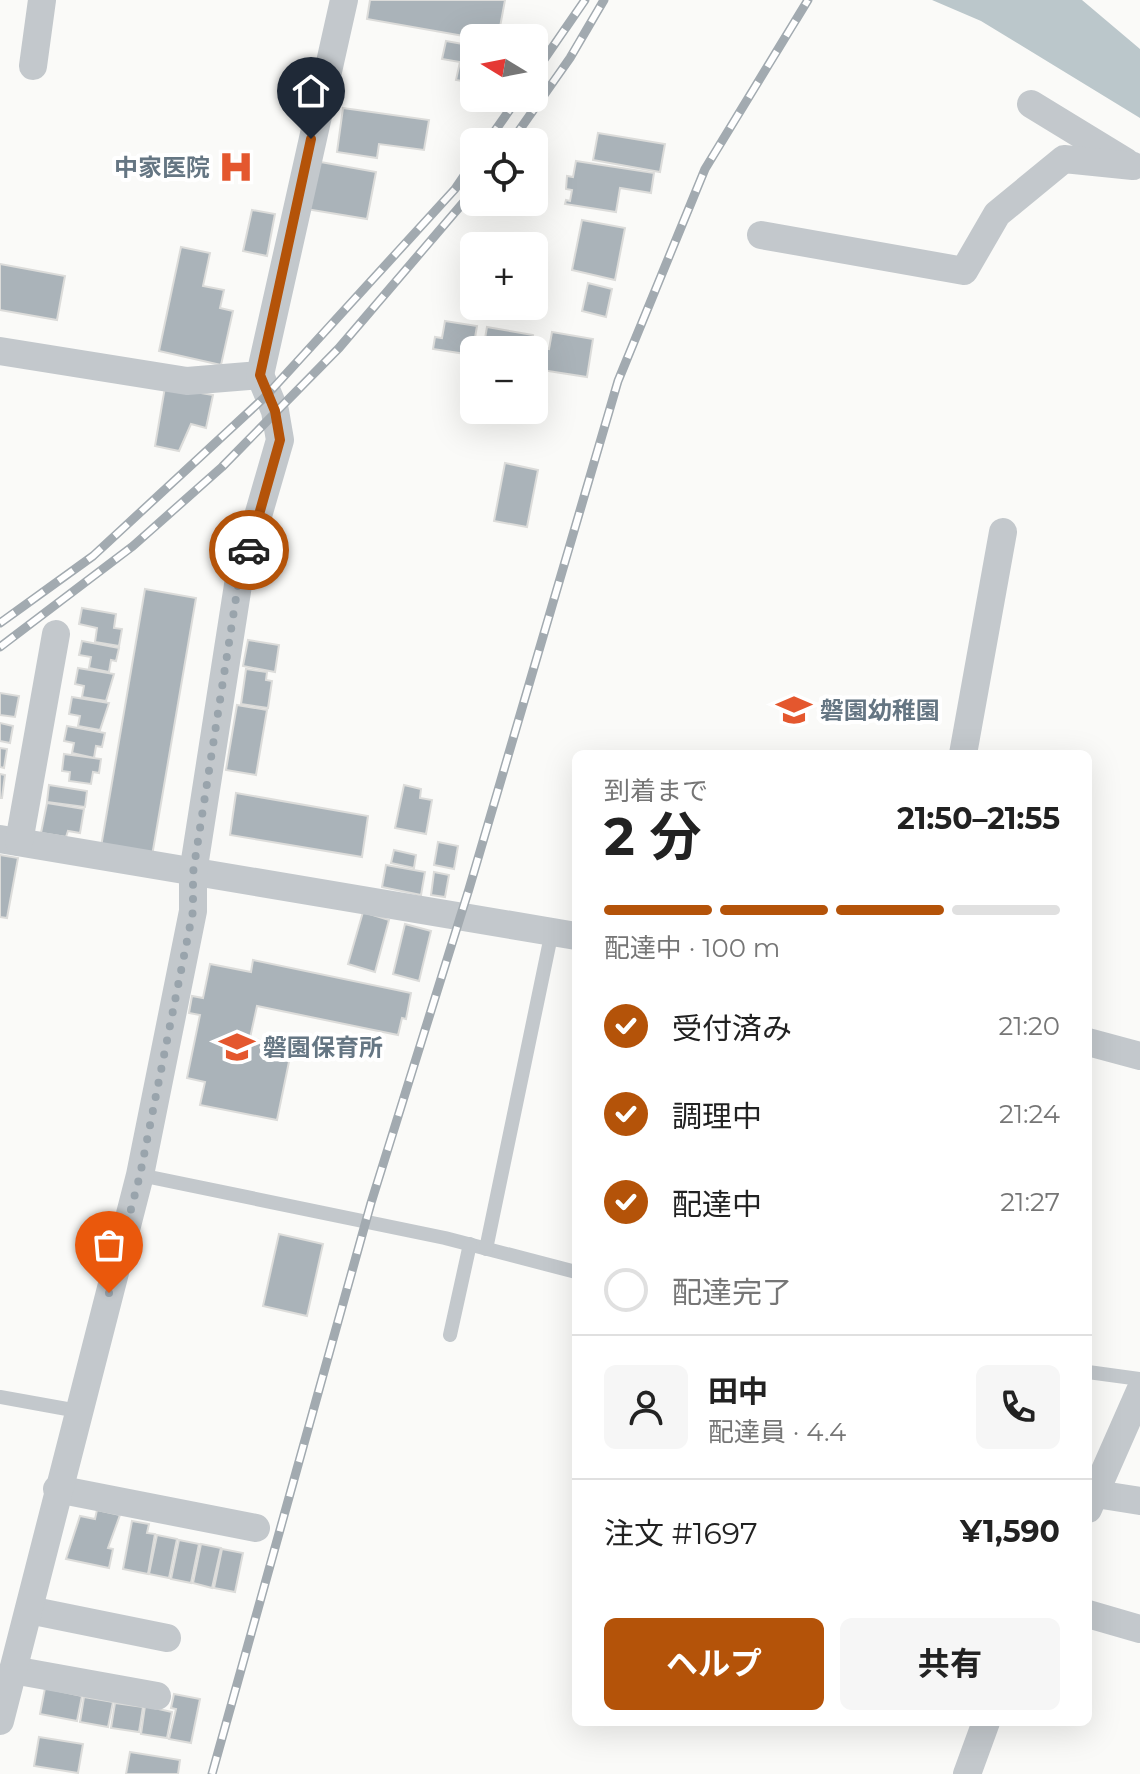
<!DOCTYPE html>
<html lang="ja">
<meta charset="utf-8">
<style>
:root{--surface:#fff;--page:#f6f6f6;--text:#222;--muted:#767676;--line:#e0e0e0;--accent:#b45309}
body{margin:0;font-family:Montserrat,"Noto Sans JP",sans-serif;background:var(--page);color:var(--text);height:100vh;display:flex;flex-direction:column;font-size:30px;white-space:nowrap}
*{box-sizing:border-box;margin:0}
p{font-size:26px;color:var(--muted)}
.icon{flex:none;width:44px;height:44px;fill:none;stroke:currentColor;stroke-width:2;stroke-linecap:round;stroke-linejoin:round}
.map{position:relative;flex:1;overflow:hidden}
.sheet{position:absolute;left:572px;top:750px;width:520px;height:976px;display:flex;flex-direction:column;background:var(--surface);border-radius:12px;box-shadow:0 8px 32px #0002}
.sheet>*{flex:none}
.needle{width:52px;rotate:280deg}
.controls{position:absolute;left:460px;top:24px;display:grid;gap:16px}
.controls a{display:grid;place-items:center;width:88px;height:88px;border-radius:12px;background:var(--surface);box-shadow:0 8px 32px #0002;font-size:40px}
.pin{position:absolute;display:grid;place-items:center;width:68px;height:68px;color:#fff;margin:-82px -34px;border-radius:50% 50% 50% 0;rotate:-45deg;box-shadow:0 0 8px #0007}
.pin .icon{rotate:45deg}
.courier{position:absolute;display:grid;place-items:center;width:80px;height:80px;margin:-40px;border:6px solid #b45309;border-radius:50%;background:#fff;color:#222;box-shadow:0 2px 10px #0007}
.summary em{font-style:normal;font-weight:700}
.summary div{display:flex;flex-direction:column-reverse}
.summary{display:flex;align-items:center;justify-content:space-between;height:136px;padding:0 32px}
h1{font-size:52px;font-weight:700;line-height:60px}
.bar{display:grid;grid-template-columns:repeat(4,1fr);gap:12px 8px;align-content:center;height:96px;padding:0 32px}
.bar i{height:10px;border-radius:6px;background:var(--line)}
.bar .active{background:var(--accent)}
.bar p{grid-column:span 4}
.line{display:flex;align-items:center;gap:20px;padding:0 32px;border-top:2px solid var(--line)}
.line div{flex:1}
.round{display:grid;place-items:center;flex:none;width:84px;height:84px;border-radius:12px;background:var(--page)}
ol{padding:0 32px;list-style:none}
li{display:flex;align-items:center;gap:24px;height:88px}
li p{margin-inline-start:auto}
li .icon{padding:8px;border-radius:50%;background:var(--accent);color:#fff;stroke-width:4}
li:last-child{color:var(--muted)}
li i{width:44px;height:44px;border:4px solid var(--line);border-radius:50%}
.button{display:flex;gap:16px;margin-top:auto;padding:16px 32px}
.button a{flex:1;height:92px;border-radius:12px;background:var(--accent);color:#fff;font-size:32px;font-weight:700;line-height:92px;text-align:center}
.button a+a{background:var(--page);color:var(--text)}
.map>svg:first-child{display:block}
.water{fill:#bbc7cb}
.building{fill:#aab3b9;stroke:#dcdcda;stroke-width:2}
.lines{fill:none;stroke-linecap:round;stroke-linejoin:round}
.lane{stroke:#c3c8cc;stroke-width:14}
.street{stroke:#c3c8cc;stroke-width:28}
.rail-casing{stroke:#a2aab0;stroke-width:9}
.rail{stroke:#fff;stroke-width:6;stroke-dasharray:18;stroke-linecap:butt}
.done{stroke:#99a4ac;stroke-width:8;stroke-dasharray:0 14.4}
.route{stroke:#b45309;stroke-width:10}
.labels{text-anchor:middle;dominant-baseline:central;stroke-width:8;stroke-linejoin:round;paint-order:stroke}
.poi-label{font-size:24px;font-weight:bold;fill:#657683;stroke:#fff;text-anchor:start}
</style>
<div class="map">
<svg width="1140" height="1774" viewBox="0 0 1140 1774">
<rect width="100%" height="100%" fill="#fafaf8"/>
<path class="water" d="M932 0H1082L1140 49V118L981 21Z"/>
<g class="building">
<path d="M370 0H505L498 38H475L367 19Z"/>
<path d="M446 41 474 46V83L456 80 460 62 442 59Z"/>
<path d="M343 108 429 120 424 150 379 144 377 158 337 152Z"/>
<path d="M598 133 665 144 660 172 593 160Z"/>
<path d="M315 161 376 172 367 219 306 209Z"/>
<path d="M576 161 654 173 651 193 620 188 616 212 565 204 566 200 570 201 572 190 566 189 567 176 573 177Z"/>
<path d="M252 210 275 214 267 256 243 251Z"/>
<path d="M582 220 625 228 615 280 572 270Z"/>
<path d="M181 247 210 253 203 286 224 290 220 308 233 311 221 365 159 351Z"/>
<path d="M0 264 65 276 57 320 0 310Z"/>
<path d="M588 283 612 289 606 317 582 311Z"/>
<path d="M445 321 477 326 472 355 433 349 435 337 442 338Z"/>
<path d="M487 327 533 335 531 350H483Z"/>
<path d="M552 332 593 339 587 377 535 369 539 347 549 349Z"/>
<path d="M165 387 213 395 206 428 191 424 179 451 155 446Z"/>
<path d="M505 463 538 470 527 527 494 521Z"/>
<path d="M145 589 196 598 152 856 101 847Z"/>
<path d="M82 608 116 614 114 628 122 629 119 646 95 642 97 628 79 624Z"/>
<path d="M248 640 279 645 275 672 243 666Z"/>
<path d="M82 641 119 648 116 661 111 660 109 672 89 668 91 657 79 655Z"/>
<path d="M78 668 114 674 106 701 82 697 84 686 75 684Z"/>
<path d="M246 669 267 672 266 680 272 681 268 708 241 704Z"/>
<path d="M0 693 19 696 15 717 0 715Z"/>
<path d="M72 697 109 703 100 730 78 726 80 716 69 714Z"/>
<path d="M237 705 267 710 256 775 226 770Z"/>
<path d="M0 723 13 726 10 743 0 741Z"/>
<path d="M67 726 105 733 102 747 96 746 94 758 72 753 74 743 64 741Z"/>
<path d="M0 748 7 749 4 768 0 767Z"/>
<path d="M64 754 101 759 99 773 93 772 91 784 69 781 70 772 62 771Z"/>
<path d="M0 774 5 775 2 798H0Z"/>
<path d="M49 785 87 791 85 807 47 802Z"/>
<path d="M404 785 421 789 420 798 432 800 426 834 395 828Z"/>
<path d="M236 793 368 816 362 857 230 835Z"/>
<path d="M47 803 84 809 80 833 68 831 66 837 41 833Z"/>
<path d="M438 842 458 846 454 869 434 865Z"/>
<path d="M394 850 416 855 414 868 391 863Z"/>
<path d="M0 855 18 858 7 918 0 917Z"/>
<path d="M386 865 425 872 421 895 382 887Z"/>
<path d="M434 872 449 875 445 897 431 895Z"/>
<path d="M363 912 389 920 375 972 348 964Z"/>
<path d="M405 924 431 931 419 981 393 974Z"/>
<path d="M253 960 411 993 406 1019 402 1018 398 1035 257 1006 250 1038 292 1047 277 1120 200 1105 205 1082 187 1078 200 1015 189 1013 192 996 203 998 210 964 251 972Z"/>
<path d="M279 1234 323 1244 307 1316 263 1306Z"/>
<path d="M97 1510 120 1515 108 1548 113 1549 109 1568 66 1559 80 1516 95 1519Z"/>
<path d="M132 1521 149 1524 147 1533 155 1534 148 1574 123 1569Z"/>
<path d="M157 1535 177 1539 169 1578 149 1574Z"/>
<path d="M179 1540 199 1544 191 1583 171 1579Z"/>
<path d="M201 1544 221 1548 212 1588 193 1583Z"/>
<path d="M222 1549 243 1553 235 1592 214 1588Z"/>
<path d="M45 1688 82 1696 77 1721 40 1714Z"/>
<path d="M174 1694 200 1699 191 1743 169 1739 176 1709 171 1708Z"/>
<path d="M84 1697 113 1702 108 1727 80 1722Z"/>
<path d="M115 1703 143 1707 139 1732 111 1728Z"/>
<path d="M145 1706 172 1712 167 1738 141 1734Z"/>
<path d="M39 1737 83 1744 78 1773 34 1766Z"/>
<path d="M130 1752 180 1760 178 1774H126Z"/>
</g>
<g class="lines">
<g class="lane">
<path d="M140 1175 445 1238 576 1272"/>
<path d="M486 1249 552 931"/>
<path d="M450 1335 470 1244"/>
<path d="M1088 1372 1140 1379"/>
<path d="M0 1397 78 1411"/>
</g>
<g class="street">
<path d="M33 66 42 0"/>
<path d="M1031 104 1126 162"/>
<path d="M761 235 964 271 997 214 1064 159 1133 166"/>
<path d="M0 351 187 381 260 375 344 0"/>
<path d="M963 754 1003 532"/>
<path d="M0 839 576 936"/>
<path d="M19 842 56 634"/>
<path d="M1088 1042 1140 1056"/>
<path d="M57 1489 256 1528"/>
<path d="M1096 1494 1140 1501"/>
<path d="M1088 1509 1140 1391"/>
<path d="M29 1610 167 1638"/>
<path d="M1088 1614 1140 1629"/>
<path d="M13 1670 157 1696"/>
<path d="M0 1721 140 1175 193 911V873L238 585 280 440 275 411 260 375"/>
<path d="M967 1774 986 1722"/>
</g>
<g class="rail-casing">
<g id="rail">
<path d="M534 74 585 0"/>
<path d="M487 142 518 98"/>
<path d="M511 142 570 58 604 0"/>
<path d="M0 623 93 556 266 396 455 189 474 161"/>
<path d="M0 647 133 546 222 467 339 348 474 190"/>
<path d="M212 1774 371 1203 469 889 618 381 705 169 808 0"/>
</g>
</g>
<use href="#rail" class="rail"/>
</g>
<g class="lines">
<path class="done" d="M109 1293 140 1175 193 911V873L238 585 249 550"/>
<path class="route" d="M249 550 280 440 275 411 260 375 311 139"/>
</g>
<defs>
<g id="hospital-bare" transform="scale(2.76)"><path d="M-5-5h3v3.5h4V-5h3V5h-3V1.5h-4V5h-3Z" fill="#e4572e" stroke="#fff" stroke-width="2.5" paint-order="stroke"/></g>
<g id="school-bare" transform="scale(2.76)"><path d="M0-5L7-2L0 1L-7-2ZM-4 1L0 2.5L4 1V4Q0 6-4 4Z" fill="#e4572e" stroke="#fff" stroke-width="2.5" paint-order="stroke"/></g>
</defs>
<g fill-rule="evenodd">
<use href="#hospital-bare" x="236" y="167"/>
<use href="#school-bare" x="794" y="710"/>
<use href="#school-bare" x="237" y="1047"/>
</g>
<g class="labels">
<g class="poi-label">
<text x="210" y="167" text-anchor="end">中家医院</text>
<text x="820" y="710">磐園幼稚園</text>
<text x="263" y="1047">磐園保育所</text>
</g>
</g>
</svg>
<div class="controls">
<a><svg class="needle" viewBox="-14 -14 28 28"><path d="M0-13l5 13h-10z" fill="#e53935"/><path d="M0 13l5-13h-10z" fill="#767676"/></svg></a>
<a><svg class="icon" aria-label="locate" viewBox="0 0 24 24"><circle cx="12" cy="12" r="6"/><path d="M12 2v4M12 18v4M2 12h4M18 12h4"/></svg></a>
<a>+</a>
<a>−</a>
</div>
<div class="pin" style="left:109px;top:1293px;background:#ea580c"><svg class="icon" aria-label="bag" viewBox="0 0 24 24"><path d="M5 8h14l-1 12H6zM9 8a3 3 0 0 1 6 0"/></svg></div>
<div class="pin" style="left:311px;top:139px;background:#1f2937"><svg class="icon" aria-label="home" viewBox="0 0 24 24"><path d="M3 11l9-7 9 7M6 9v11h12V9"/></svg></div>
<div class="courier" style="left:249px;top:550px"><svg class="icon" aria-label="car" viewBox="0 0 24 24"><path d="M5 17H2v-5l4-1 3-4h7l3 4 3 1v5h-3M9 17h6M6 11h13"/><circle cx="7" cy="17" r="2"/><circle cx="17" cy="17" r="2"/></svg></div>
<section class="sheet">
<div class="summary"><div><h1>2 分</h1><p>到着まで</p></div><em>21:50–21:55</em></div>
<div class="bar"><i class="active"></i><i class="active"></i><i class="active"></i><i></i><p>配達中 · 100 m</p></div>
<ol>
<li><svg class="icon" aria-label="check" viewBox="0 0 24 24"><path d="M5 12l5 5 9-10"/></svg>受付済み<p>21:20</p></li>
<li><svg class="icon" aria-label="check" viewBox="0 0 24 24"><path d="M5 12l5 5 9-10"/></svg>調理中<p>21:24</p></li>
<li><svg class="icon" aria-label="check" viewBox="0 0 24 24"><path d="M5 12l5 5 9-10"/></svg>配達中<p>21:27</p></li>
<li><i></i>配達完了</li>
</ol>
<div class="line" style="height:144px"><a class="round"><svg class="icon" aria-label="person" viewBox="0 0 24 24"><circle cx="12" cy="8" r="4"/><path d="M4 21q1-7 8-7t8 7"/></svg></a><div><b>田中</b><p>配達員 · 4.4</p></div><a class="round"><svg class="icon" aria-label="phone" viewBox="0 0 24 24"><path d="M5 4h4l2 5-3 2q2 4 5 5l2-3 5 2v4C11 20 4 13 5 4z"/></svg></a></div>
<div class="line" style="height:104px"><div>注文 #1697</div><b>¥1,590</b></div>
<div class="button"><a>ヘルプ</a><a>共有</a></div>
</section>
</div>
